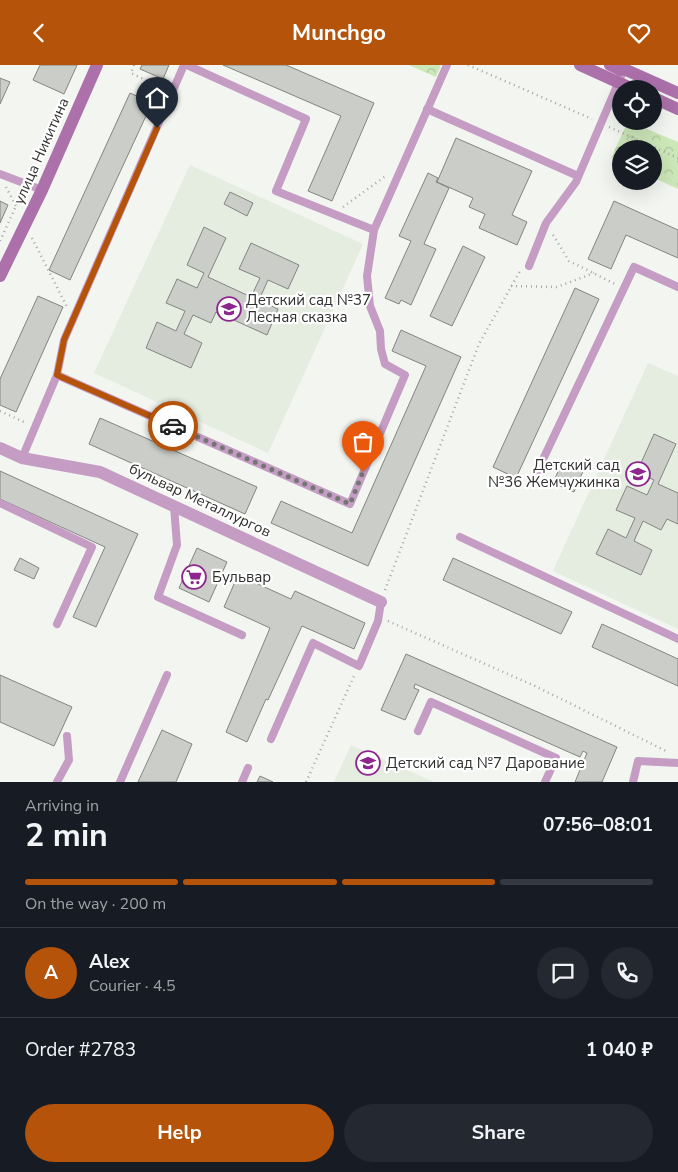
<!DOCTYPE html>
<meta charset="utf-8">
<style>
:root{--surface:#171b24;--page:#242831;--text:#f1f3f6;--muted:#9ea1a6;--line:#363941;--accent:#b45309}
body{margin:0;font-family:"Nunito Sans",sans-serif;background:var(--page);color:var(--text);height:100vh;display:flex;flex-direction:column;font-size:19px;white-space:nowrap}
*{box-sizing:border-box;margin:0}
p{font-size:16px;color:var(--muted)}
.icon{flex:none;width:28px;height:28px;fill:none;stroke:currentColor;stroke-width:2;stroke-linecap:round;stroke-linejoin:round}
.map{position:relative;height:717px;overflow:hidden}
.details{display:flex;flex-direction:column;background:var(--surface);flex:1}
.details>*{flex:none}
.fabs{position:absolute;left:612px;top:15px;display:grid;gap:10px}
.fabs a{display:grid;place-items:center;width:50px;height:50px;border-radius:50%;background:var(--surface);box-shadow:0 5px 20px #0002;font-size:25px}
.pin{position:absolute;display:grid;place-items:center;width:42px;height:42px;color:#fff;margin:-51px -21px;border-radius:50% 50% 50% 0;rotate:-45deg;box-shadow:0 0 5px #0007}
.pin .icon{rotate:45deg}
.courier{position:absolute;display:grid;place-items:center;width:50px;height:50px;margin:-25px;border:4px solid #b45309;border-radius:50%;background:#fff;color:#222;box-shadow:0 1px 6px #0007}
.head em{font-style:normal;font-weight:700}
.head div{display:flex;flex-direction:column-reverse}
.head{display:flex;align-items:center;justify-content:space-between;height:85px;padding:0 25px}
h1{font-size:32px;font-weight:700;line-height:38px}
.bar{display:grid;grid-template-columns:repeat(4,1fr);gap:8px 5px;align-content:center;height:60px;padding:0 25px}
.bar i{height:6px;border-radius:4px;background:var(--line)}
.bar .on{background:var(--accent)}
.bar p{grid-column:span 4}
.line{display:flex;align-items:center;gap:12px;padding:0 25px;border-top:1px solid var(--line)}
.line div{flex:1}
.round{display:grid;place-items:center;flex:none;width:52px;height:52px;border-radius:26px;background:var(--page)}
.primary-button{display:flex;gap:10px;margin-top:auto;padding:10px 25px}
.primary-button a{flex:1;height:58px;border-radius:30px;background:var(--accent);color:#fff;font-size:20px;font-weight:700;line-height:58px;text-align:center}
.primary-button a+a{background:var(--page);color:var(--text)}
header{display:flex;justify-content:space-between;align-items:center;height:65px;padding:0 25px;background:var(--accent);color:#fff;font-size:22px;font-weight:700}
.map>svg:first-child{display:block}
.built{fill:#e5ece0}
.forest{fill:url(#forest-crowns)}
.building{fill:#cacdc8;stroke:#838581}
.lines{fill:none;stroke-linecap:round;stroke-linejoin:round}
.path{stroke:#a7a9a5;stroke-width:2.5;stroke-dasharray:1 4;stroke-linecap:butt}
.lane{stroke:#c59cc3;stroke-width:8}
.street{stroke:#c59cc3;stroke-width:12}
.secondary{stroke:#ac70aa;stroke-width:12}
.done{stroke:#747673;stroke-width:5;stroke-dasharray:0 9}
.route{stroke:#b45309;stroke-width:6}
.labels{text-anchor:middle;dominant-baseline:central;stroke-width:4.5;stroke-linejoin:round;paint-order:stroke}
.street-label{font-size:15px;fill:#30312f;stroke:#fff}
.poi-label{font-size:15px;fill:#30312f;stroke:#fff;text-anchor:start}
</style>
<header><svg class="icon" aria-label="back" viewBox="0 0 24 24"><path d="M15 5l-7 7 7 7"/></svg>Munchgo<svg class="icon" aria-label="heart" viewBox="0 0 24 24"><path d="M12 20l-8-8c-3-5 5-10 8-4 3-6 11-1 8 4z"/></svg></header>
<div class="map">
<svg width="678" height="717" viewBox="0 0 678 717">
<defs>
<pattern id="forest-crowns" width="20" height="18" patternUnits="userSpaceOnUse" patternTransform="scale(1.25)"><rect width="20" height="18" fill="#cce7b8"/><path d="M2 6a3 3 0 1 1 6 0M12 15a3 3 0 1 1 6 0" fill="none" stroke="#b0c79e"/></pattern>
</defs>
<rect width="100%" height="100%" fill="#f2f5f0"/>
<g class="built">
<path d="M190 100 363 179 268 388 94 308Z"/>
<path d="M648 298 678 311V564L553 506Z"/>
<path d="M351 680 434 717H334Z"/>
</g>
<g class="forest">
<path d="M409 0H441L436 12Z"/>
<path d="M628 56 678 77V124L654 113V84H621V98L611 93Z"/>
</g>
<g class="building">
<path d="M40 0H77L64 29 33 15Z"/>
<path d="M142 0H169L163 14 140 4Z"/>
<path d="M223 0H286L374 38 332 136 308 126 341 51Z"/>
<path d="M0 13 10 17 0 39Z"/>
<path d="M130 28 152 38 70 215 49 205Z"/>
<path d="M456 73 532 106 512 150 527 157 517 180 479 163 485 149 469 142 473 133 437 117Z"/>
<path d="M428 108 438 113 436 117 449 123 424 179 436 184 411 240 401 235 399 239 385 233 411 176 399 171Z"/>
<path d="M230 127 253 138 247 151 224 139Z"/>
<path d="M0 136 8 140 0 158Z"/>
<path d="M614 136 678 165V193L626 170 611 204 588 194Z"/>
<path d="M204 162 226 173 208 212 251 232 260 213 239 204 251 178 299 200 288 224 268 215 259 235 278 244 267 270 216 247 211 258 193 250 184 269 202 278 191 303 146 283 157 257 176 266 185 246 166 238 177 214 197 223 204 208 187 200Z"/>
<path d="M463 181 485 192 452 261 430 251Z"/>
<path d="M575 223 599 234 516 413 493 402Z"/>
<path d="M38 231 63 242 16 347 0 340V314Z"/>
<path d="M401 265 461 292 368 501 271 458 281 436 352 468 426 301 392 286Z"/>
<path d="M100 353 257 422 245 449 89 379Z"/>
<path d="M654 369 676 379 658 419 678 428V459L667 454 661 465 643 456 634 476 652 485 641 510 596 489 608 464 626 473 635 453 616 445 627 421 647 430 654 415 637 407Z"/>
<path d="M563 395 584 404 574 427 553 418Z"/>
<path d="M0 406 138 469 96 562 73 552 105 482 0 434Z"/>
<path d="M197 483 227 497 209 537 179 523Z"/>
<path d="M20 493 39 503 34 514 14 505Z"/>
<path d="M453 493 572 547 561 569 443 515Z"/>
<path d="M238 510 291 534 295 526 365 558 354 584 302 561 268 635 266 634 247 677 226 667 270 563 224 542Z"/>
<path d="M602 559 678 594V621L592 582Z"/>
<path d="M406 589 617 682 602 717H575L587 688 583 686 580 692 415 619 414 623 419 625 405 655 381 645Z"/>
<path d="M0 610 72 642 54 681 0 657Z"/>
<path d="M162 665 192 679 176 717H138Z"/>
<path d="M260 711 273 717H257Z"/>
</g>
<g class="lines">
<g class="path">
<path d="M134 0 131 8 164 24"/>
<path d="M468 0 592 54"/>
<path d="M609 62 678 93"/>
<path d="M30 111 60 49"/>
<path d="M6 122 16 141"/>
<path d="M343 142 387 110"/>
<path d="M553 170 569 196 615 219"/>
<path d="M32 173 67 242"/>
<path d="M0 176 22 128"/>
<path d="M511 221 557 222 594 208"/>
<path d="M0 346 26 358"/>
<path d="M385 525 479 279 520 206"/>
<path d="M388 556 535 621 668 687"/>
<path d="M306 717 355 609"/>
</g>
<g class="lane">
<path d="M187 0 306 54 276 126 374 165"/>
<path d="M427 44 578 111"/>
<path d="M0 109 42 125"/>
<path d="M529 201 546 158 576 117 625 2"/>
<path d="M57 310 350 439 405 310 385 299 381 284 380 266 370 241 367 211 374 165 447 0"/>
<path d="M22 393 57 310 64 275 184 0"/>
<path d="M537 407 634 202 678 222"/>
<path d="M0 438 92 482 57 559"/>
<path d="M174 441 177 480 158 532 242 570"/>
<path d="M460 472 678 574"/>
<path d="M418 666 431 637 556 693 545 717"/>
<path d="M271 674 313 578 359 601 378 556 381 537"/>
<path d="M57 717 69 695 67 671"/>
<path d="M120 717 167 610"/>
<path d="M242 717 248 703"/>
<path d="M633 717 638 696 678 698"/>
</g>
<path class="street" d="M0 383 22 393 100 407 381 537"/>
<g class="secondary">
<path d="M580 0 633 24"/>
<path d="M610 0 620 5 624 4 678 28"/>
<path d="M654 33 678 44"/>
<path d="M0 211 42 125 97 0"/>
</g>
</g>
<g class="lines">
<path class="done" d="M173 361 350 439 363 407"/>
<path class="route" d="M157 63 64 275 57 310 173 361"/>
</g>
<defs>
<g id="school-ring" transform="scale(1.25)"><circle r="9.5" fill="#fff" stroke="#8d278e" stroke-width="1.5"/><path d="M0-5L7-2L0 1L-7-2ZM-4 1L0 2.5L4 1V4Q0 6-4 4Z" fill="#8d278e"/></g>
<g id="supermarket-ring" transform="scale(1.25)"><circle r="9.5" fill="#fff" stroke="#8d278e" stroke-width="1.5"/><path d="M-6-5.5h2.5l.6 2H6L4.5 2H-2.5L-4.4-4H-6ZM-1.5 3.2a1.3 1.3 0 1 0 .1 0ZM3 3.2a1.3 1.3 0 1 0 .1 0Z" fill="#8d278e"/></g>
</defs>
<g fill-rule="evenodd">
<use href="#school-ring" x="229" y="244"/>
<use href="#school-ring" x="638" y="409"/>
<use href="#supermarket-ring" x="194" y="512"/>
<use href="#school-ring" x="368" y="698"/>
</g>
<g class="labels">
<g class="street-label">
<text transform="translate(41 86) rotate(-66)">улица Никитина</text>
<text transform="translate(200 435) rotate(25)">бульвар Металлургов</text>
</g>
<g class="poi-label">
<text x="246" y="235">Детский сад №37<tspan x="246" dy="17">Лесная сказка</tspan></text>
<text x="620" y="400" text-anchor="end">Детский сад<tspan x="620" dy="17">№36 Жемчужинка</tspan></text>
<text x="212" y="512">Бульвар</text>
<text x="386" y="698">Детский сад №7 Дарование</text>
</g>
</g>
</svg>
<div class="fabs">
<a><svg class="icon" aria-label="locate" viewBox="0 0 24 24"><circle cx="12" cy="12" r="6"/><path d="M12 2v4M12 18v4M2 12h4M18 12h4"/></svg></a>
<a><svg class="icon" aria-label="layers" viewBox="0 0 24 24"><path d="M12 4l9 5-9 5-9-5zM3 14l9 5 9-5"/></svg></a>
</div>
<div class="pin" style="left:363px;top:407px;background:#ea580c"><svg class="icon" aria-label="bag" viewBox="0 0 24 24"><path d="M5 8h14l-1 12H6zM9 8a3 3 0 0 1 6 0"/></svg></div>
<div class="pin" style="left:157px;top:63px;background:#1f2937"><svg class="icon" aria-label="home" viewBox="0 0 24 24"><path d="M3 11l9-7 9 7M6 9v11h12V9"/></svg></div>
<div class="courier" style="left:173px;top:361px"><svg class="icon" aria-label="car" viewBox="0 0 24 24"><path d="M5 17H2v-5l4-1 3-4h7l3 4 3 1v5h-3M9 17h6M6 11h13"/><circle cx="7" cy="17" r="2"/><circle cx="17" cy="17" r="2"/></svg></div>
</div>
<section class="details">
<div class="head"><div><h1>2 min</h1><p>Arriving in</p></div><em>07:56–08:01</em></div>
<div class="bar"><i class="on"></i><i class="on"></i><i class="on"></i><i></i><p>On the way · 200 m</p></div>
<div class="line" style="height:90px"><b class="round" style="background:var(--accent);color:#fff">A</b><div><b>Alex</b><p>Courier · 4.5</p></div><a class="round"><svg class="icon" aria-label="chat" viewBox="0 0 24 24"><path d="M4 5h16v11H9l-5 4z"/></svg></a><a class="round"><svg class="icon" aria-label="phone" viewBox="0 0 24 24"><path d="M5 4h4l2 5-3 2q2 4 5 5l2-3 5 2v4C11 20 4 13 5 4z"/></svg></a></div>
<div class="line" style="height:65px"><div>Order #2783</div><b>1 040 ₽</b></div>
<div class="primary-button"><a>Help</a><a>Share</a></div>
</section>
